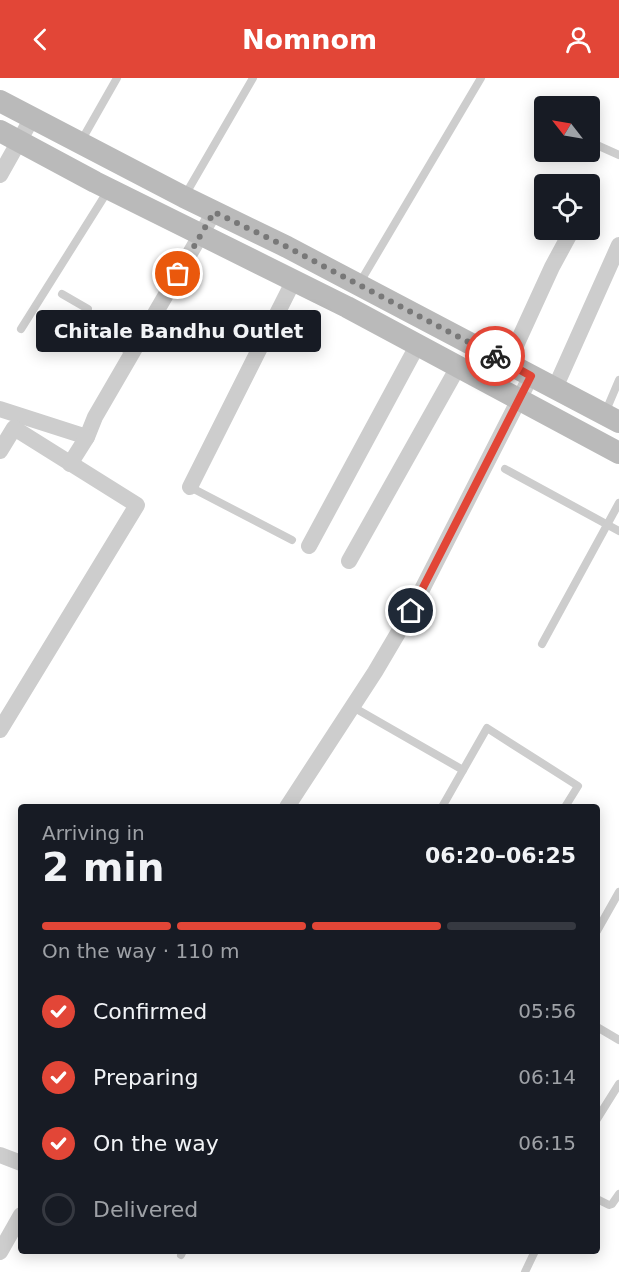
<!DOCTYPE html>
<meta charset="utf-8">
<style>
:root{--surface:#171b24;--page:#242831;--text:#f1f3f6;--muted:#9ea1a6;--line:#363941;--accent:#e24637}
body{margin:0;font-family:"DejaVu Sans",sans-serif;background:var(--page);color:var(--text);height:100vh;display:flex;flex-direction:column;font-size:22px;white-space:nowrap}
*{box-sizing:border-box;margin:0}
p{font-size:20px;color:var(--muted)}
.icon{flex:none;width:33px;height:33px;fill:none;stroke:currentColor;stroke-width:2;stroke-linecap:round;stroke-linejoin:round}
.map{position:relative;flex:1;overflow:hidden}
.sheet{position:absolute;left:18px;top:726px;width:582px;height:450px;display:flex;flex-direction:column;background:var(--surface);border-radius:6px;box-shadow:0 3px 15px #0003}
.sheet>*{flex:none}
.needle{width:39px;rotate:301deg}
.controls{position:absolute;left:534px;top:18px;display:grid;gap:12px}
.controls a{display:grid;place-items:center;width:66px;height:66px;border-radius:6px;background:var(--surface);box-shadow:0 3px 15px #0003;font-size:30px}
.pin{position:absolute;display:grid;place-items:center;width:51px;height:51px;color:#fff;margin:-26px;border:3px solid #fff;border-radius:50%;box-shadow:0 2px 6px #0007}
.courier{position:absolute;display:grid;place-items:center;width:60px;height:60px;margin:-30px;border:4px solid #e24637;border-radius:50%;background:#fff;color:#222;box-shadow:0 2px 8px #0007}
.bubble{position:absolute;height:42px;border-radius:6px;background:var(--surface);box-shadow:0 3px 15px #0003;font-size:20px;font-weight:600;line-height:42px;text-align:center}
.head em{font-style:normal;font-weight:600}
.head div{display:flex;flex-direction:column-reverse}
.head{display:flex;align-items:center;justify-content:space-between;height:102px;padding:0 24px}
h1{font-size:39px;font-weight:600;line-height:45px}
.bar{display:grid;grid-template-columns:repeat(4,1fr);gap:9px 6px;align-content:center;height:72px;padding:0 24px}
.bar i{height:8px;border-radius:4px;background:var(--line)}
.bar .active{background:var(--accent)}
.bar p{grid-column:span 4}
ol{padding:0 24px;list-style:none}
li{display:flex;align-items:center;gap:18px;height:66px}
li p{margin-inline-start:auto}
li .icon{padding:6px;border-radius:50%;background:var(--accent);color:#fff;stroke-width:4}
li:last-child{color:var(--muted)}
li i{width:33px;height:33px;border:3px solid var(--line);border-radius:50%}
header{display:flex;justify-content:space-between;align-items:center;height:78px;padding:0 24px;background:var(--accent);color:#fff;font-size:27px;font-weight:600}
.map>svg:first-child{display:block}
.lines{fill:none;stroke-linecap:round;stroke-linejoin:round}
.lane{stroke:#cdcdcd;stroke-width:8}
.street{stroke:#cdcdcd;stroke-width:16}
.secondary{stroke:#bababa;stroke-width:22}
.done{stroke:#787878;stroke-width:6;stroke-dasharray:0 10.8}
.route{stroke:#e24637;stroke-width:8}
</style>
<header><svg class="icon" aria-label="back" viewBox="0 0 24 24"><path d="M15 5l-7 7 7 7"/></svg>Nomnom<svg class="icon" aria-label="person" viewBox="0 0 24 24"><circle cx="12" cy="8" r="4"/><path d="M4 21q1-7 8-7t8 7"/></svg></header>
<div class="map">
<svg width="619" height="1194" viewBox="0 0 619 1194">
<rect width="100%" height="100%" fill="#fff"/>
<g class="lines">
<g class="lane">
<path d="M590 64 619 77"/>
<path d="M80 65 117 0"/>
<path d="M184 119 253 0"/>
<path d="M359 206 481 0"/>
<path d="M62 216 88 231 82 248 132 275"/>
<path d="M21 251 109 111"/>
<path d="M605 335 619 302"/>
<path d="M505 391 619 453"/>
<path d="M190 409 292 462"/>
<path d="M542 566 619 425"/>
<path d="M353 629 463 692"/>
<path d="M442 729 487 650 578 708 565 729"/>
<path d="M597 853 619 814"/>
<path d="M597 949 619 962"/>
<path d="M597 1041 619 1006"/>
<path d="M597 1121 609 1127 612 1126 619 1116"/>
<path d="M181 1177 183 1173"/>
<path d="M525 1194 535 1173"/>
</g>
<g class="street">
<path d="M0 97 32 40"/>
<path d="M508 285 552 189 572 152"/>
<path d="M555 310 619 167"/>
<path d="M0 331 87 359 95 339 214 134"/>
<path d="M0 373 14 350 137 427 0 652"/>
<path d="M70 386 87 359"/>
<path d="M190 409 294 202"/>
<path d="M309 468 417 268"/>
<path d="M349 483 458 289"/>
<path d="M287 729 375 594 411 533 531 298"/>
<path d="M0 1077 21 1085"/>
<path d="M0 1174 21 1137"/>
</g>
<g class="secondary">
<path d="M0 23 184 119 287 169 619 344"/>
<path d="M0 53 95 104 347 229 619 375"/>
</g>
</g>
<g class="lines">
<path class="done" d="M178 196 214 134 287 169 495 278"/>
<path class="route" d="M411 533 531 298 495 278"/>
</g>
</svg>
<div class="controls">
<a><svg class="needle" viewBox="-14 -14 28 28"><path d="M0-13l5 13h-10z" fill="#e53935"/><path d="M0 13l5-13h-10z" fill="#9ea1a6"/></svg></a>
<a><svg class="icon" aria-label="locate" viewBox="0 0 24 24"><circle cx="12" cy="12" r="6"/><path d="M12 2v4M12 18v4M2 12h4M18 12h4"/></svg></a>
</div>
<div class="pin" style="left:178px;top:196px;background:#ea580c"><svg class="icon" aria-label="bag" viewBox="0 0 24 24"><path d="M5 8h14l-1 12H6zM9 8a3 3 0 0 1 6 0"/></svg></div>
<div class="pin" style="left:411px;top:533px;background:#1f2937"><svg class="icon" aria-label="home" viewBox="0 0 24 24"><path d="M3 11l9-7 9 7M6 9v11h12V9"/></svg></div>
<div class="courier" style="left:495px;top:278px"><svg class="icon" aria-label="bike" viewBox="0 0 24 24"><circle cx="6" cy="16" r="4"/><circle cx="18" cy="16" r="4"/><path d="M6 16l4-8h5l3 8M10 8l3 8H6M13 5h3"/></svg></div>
<div class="bubble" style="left:36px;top:232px;width:285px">Chitale Bandhu Outlet</div>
<section class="sheet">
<div class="head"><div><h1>2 min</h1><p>Arriving in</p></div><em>06:20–06:25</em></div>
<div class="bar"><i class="active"></i><i class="active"></i><i class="active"></i><i></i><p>On the way · 110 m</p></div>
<ol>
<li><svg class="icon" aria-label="check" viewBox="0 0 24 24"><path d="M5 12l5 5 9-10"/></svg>Confirmed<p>05:56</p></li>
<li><svg class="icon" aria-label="check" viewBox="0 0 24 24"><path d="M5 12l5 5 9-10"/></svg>Preparing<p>06:14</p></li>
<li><svg class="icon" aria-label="check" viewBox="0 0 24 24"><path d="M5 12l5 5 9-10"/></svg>On the way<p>06:15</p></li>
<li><i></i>Delivered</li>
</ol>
</section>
</div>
